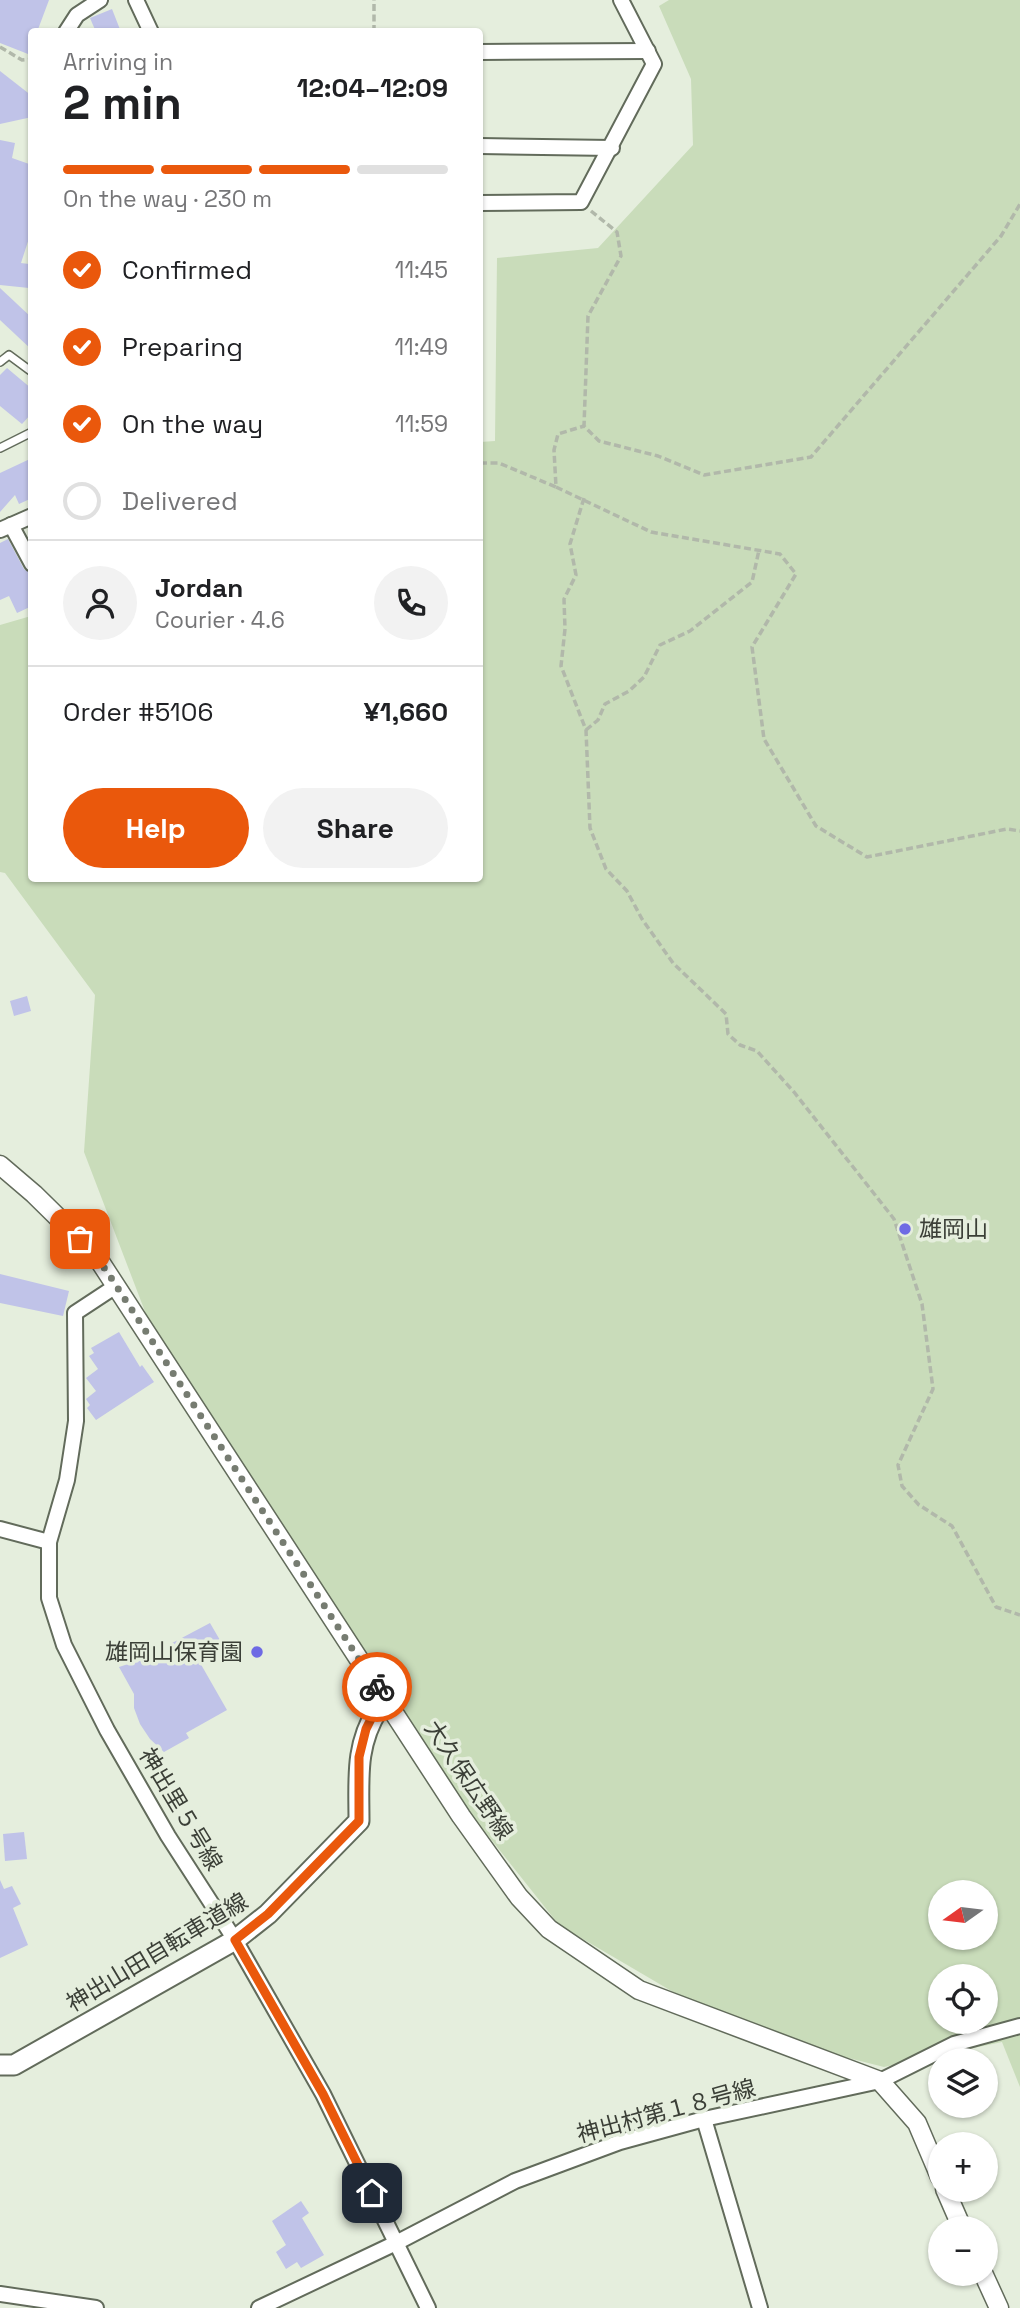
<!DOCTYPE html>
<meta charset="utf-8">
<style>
:root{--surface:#fff;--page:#f2f2f2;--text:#202124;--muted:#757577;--line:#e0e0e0;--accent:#ea580c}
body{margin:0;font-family:"Space Grotesk","Noto Sans JP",sans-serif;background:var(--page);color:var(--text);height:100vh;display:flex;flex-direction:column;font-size:26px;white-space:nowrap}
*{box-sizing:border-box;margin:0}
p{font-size:23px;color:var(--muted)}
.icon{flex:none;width:38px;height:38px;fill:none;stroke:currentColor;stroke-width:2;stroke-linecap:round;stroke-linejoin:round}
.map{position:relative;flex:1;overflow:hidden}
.drawer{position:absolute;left:28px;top:28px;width:455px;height:854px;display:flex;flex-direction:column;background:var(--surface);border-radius:7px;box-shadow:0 2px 5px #0004}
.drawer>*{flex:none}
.needle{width:46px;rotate:256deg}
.controls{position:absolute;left:928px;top:1880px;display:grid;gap:14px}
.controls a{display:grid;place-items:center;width:70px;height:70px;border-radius:50%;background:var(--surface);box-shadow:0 2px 5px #0004;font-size:35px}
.pin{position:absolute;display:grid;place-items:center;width:60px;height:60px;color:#fff;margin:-30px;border-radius:14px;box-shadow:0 4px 10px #0006}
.courier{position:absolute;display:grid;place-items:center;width:70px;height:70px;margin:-35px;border:5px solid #ea580c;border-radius:50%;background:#fff;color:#222;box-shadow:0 2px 9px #0007}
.head em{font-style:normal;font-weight:800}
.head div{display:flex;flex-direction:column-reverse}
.head{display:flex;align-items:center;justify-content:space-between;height:119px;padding:0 35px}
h1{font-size:46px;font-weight:800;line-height:52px}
.bar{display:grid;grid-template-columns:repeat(4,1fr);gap:10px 7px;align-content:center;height:84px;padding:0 35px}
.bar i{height:9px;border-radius:5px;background:var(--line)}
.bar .selected{background:var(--accent)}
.bar p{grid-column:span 4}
.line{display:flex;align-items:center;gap:18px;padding:0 35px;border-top:2px solid var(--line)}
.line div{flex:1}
.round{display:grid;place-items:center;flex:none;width:74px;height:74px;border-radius:37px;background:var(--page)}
ol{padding:0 35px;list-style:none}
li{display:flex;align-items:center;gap:21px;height:77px}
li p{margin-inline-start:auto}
li .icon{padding:7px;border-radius:50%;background:var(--accent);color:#fff;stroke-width:4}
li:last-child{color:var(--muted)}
li i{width:38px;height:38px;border:4px solid var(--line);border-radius:50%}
.action{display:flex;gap:14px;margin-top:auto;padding:14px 35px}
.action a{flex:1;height:80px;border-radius:42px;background:var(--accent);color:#fff;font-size:28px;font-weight:800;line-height:80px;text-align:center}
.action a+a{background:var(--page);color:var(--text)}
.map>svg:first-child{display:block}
.green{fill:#c9dcba;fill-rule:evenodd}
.building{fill:#c0c3e8}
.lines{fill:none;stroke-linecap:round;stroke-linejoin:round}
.service-casing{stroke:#626b5b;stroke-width:10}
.minor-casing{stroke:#626b5b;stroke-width:18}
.tertiary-casing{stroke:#626b5b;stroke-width:21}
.secondary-casing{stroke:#626b5b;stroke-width:23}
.path{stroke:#b1b8aa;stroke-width:3.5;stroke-dasharray:7 3.5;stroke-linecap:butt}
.service{stroke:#fff;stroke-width:7}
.minor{stroke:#fff;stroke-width:14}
.tertiary{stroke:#fff;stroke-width:18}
.secondary{stroke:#fff;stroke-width:19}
.done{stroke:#767c71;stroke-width:7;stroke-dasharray:0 12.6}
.route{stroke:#ea580c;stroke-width:9}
.poi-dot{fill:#6e6ae4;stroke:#e5eedd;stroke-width:2.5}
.labels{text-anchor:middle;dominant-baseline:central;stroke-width:7;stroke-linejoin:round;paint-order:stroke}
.poi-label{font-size:23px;fill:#3b3f37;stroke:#e5eedd;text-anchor:start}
.street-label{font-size:23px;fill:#3b3f37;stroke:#e5eedd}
</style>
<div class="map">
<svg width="1020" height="2308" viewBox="0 0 1020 2308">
<rect width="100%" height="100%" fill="#e5eedd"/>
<path class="green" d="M669 0H1020V2087L1002 2042 884 2067 738 2030 559 1925 470 1813 149 1322 84 1152 95 995 5 873 0 872V625L31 616 32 878H480V442L495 441 497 258 598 248 693 145 691 79 659 6ZM940 1892H985V1937H940ZM940 1976H985V2021H940Z"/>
<g class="building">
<path d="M0 0H49L37 32H32L28 54 0 43Z"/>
<path d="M112 9 121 32H96L90 18Z"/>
<path d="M0 71 32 96V117L0 124Z"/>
<path d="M0 140 15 143 12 158 32 165V229L21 263 29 264V288L0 285Z"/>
<path d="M0 288 32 318V350L0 320Z"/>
<path d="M7 368 32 389V413L22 424 0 406V375Z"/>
<path d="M32 458V498L19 504 15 495 0 512V473Z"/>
<path d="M8 539 24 569 32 574V606L17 613 9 596 0 600V543Z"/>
<path d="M27 996 31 1011 14 1016 10 1001Z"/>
<path d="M0 1274 69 1291 63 1316 0 1303Z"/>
<path d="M119 1332 140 1367 142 1365 154 1382 96 1420 87 1408 90 1405 86 1399 96 1391 86 1378 98 1369 89 1356 94 1353 91 1348Z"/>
<path d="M210 1623 224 1647 199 1661 227 1710 186 1733 189 1738 164 1752 150 1739 140 1724 134 1708V1694L119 1667 140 1660Z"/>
<path d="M24 1832 27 1859 5 1861 3 1834Z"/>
<path d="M0 1880 4 1889 12 1886 21 1904 13 1908 28 1945 0 1958Z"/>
<path d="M301 2201 309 2213 302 2218 324 2255 301 2268 297 2262 286 2269 276 2252 286 2245 272 2221Z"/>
</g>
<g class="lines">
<g class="service-casing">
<g id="service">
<path d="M0 362 9 355 32 372"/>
<path d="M0 448 32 432"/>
</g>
</g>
<g class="minor-casing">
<g id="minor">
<path d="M136 0 151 32"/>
<path d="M66 32 77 15 100 0"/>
<path d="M480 52 648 51"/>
<path d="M480 146 612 148"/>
<path d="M480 203 581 202 654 64 621 0"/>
<path d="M11 525 32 564"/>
<path d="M0 530 32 516"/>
<path d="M0 1529 49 1542V1598L64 1645 107 1730 168 1836 235 1940 323 2094 428 2308"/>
<path d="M49 1542 67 1480 76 1421 75 1313 116 1286"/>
<path d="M704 2119 760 2308"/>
<path d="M0 2294 96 2308"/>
<path d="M259 2308 396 2243 515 2181 620 2142 704 2119 880 2081 954 2044 1020 2026"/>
</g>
</g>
<g class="tertiary-casing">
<g id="tertiary">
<path d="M0 1165 34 1194 95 1254 461 1816 519 1897 549 1929 639 1990 880 2081 917 2123 940 2177"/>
<path d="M945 2189 962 2228"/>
<path d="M983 2273 999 2308"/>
</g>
</g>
<g class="secondary-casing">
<path id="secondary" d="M0 2065H14L235 1940 268 1914 359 1821C359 1778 355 1746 378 1709"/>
</g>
<g class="path">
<path d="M374 32V0"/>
<path d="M0 47 22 60 32 59"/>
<path d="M591 211 617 232 621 256 588 316 584 426 599 441 658 456 704 475 811 457 1001 236 1020 204"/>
<path d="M480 463H499L556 487 554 450 558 434 584 426"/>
<path d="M556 487 651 532 780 554 796 574 752 647 764 739 816 826 867 857 1007 829 1020 831"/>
<path d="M584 498 570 544 576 575 564 599 565 629 561 666 586 730 590 828 606 869 627 891 642 919 673 963 726 1014 728 1034 740 1045 757 1051 794 1092 894 1219 922 1304 933 1389 898 1465 902 1486 919 1505 952 1526 996 1607 1020 1615"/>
<path d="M586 730 598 720 605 704 629 691 644 677 660 645 690 631 752 582 759 550"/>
</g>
<use href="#service" class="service"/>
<use href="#minor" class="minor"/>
<use href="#tertiary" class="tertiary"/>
<use href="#secondary" class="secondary"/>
</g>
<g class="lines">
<path class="done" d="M80 1239 106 1270 377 1687"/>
<path class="route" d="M372 2193 323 2094 235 1940 268 1914 359 1821V1757L366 1729 383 1695 377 1687"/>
</g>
<g class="poi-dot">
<circle cx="905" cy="1229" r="7"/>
<circle cx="257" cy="1652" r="7"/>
</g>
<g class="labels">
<g class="poi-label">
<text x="919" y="1229">雄岡山</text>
<text x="243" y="1652" text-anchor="end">雄岡山保育園</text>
</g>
<g class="street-label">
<text transform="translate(469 1780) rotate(56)">大久保広野線</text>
<text transform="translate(181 1809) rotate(59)">神出里５号線</text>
<text transform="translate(157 1952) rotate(-31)">神出山田自転車道線</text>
<text transform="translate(666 2111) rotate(-15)">神出村第１８号線</text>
</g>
</g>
</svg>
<div class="controls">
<a><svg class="needle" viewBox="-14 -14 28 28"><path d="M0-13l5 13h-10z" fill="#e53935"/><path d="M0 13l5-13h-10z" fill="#757577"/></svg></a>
<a><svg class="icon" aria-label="locate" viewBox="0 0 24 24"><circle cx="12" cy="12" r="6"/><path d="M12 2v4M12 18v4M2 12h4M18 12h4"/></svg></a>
<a><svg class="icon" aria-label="layers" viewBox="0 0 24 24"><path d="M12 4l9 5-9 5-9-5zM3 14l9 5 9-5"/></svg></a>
<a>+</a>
<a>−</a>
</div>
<div class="pin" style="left:80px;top:1239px;background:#ea580c"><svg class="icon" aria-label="bag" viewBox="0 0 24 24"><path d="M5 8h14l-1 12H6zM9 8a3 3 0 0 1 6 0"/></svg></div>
<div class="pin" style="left:372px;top:2193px;background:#1f2937"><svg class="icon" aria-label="home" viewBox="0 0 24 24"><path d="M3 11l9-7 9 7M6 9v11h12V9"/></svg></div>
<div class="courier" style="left:377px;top:1687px"><svg class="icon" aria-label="bike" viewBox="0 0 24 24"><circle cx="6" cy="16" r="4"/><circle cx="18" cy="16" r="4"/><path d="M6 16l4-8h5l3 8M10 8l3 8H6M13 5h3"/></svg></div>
<section class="drawer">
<div class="head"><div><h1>2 min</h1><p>Arriving in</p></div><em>12:04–12:09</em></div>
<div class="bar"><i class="selected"></i><i class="selected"></i><i class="selected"></i><i></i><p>On the way · 230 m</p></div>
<ol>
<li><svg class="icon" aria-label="check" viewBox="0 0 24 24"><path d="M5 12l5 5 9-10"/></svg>Confirmed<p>11:45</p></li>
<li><svg class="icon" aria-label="check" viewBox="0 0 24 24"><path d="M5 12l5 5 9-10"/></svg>Preparing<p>11:49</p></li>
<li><svg class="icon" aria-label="check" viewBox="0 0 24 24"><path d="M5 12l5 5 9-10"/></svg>On the way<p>11:59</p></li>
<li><i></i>Delivered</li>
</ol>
<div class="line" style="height:126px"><a class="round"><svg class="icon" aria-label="person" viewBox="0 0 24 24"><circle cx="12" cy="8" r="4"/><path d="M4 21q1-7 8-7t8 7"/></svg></a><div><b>Jordan</b><p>Courier · 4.6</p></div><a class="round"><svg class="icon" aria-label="phone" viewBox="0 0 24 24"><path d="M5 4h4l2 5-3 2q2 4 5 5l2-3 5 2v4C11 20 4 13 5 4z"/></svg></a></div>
<div class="line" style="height:91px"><div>Order #5106</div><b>¥1,660</b></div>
<div class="action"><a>Help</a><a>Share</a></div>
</section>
</div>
